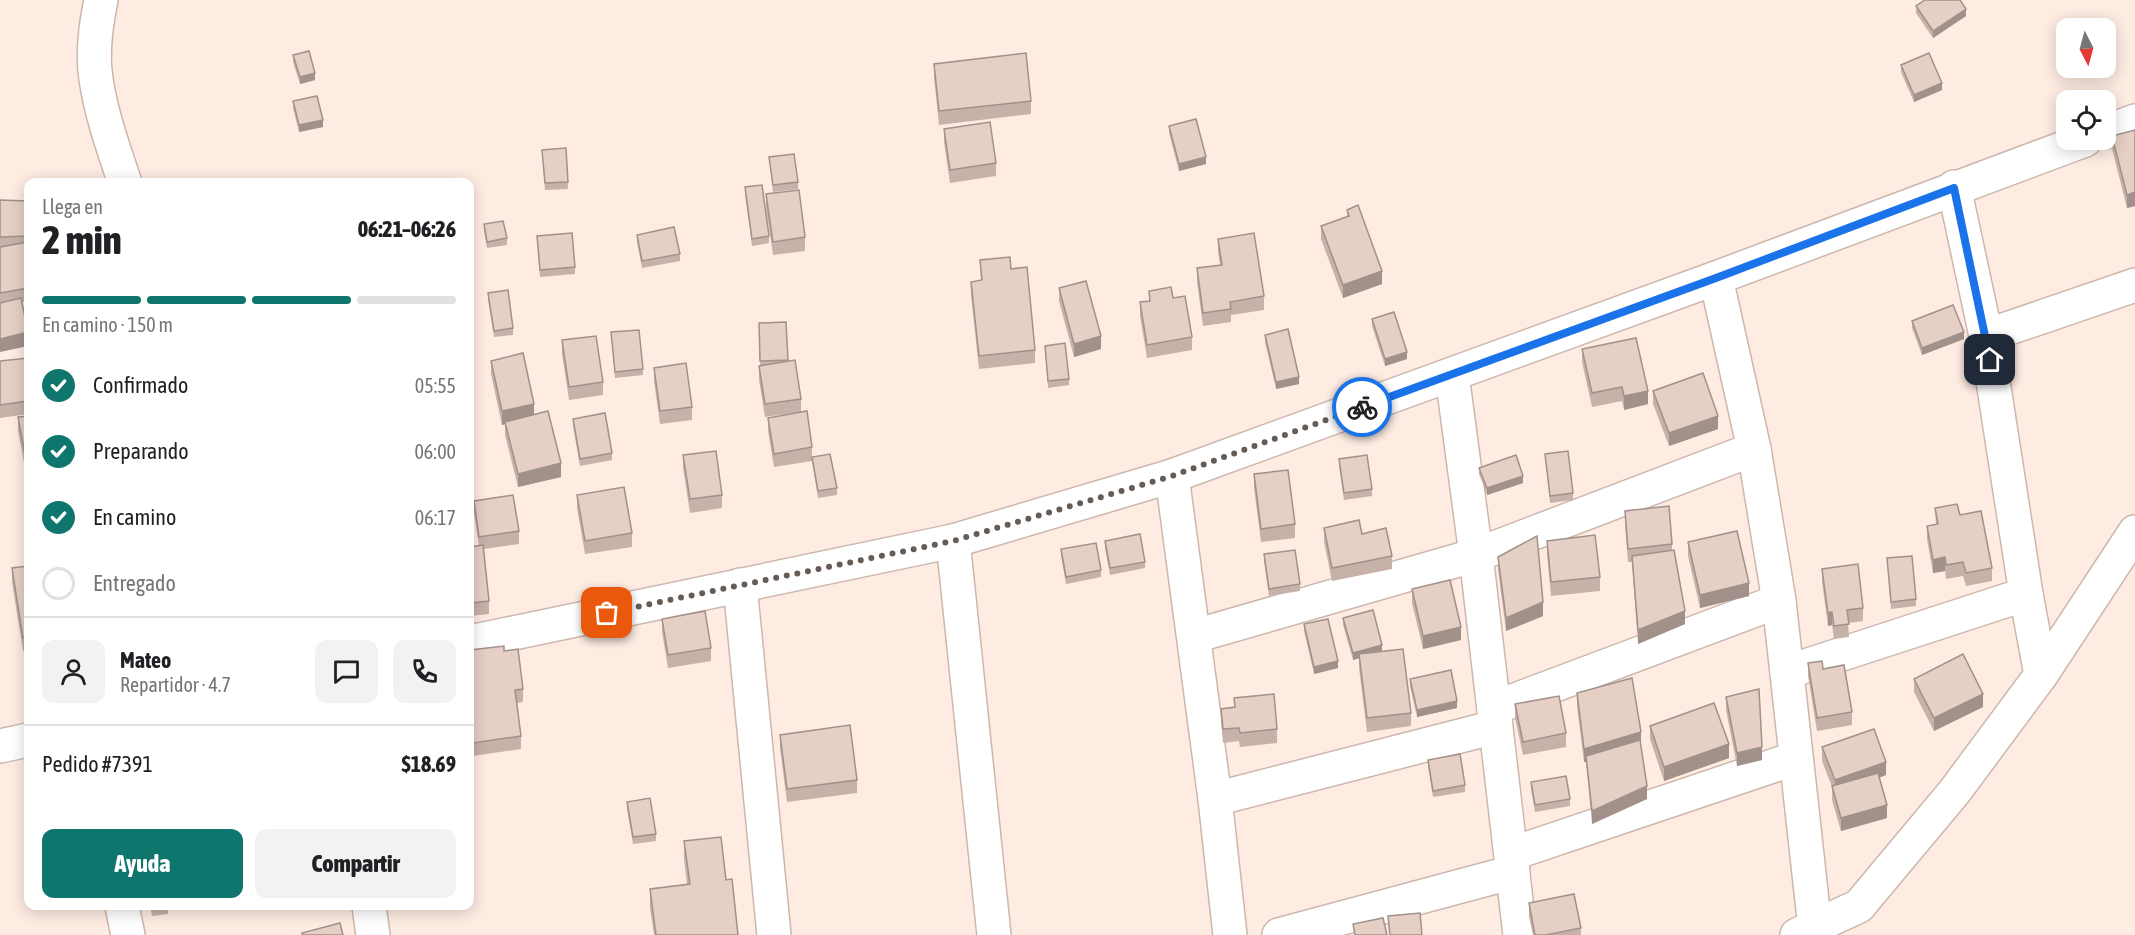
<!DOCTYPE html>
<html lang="es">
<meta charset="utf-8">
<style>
:root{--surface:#fff;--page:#f2f2f2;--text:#202124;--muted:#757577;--line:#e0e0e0;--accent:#0f766e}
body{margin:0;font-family:"Asap Condensed",sans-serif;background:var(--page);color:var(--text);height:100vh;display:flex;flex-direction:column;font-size:22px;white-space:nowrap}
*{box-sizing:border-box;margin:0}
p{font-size:20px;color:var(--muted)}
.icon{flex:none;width:33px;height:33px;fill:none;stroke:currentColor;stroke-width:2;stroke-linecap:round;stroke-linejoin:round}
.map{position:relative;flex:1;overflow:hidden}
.drawer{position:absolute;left:24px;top:178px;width:450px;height:732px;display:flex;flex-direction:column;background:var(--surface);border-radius:12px;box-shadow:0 3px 15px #0003}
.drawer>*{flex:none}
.needle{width:39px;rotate:174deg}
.tools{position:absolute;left:2056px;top:18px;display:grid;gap:12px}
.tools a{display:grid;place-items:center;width:60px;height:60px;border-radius:12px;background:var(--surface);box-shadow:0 3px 15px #0003;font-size:30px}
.pin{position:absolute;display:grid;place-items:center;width:51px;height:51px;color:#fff;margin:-26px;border-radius:12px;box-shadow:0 3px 9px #0006}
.courier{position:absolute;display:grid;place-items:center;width:60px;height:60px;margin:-30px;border:4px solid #1a73e8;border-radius:50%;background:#fff;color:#222;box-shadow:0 2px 8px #0007}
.head em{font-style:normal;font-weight:800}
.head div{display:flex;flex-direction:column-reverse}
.head{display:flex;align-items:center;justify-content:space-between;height:102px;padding:0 18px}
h1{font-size:39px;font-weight:800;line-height:45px}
.bar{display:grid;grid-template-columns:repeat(4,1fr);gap:9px 6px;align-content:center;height:72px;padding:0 18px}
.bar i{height:8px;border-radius:4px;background:var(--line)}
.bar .active{background:var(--accent)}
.bar p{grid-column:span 4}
.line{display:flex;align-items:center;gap:15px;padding:0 18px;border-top:2px solid var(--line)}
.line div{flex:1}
.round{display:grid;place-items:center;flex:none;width:63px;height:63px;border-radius:12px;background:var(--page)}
ol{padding:0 18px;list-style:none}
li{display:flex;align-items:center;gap:18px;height:66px}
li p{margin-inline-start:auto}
li .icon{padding:6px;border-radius:50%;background:var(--accent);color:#fff;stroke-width:4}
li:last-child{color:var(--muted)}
li i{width:33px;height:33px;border:3px solid var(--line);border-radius:50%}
.cta{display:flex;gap:12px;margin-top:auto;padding:12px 18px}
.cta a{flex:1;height:69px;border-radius:12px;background:var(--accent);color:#fff;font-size:24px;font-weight:800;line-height:69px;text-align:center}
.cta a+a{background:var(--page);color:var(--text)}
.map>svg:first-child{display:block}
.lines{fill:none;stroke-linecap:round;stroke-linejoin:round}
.street-casing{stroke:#cdb7ad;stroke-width:36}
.street{stroke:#fff;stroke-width:33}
.wall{fill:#c6b2a9}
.shaded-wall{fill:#a1918a}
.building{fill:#e6cfc5;stroke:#a1918a;stroke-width:1.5}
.done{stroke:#665b55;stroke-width:6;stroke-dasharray:0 10.8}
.route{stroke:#1a73e8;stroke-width:8}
</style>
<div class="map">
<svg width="2135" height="935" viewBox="0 0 2135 935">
<rect width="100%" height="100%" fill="#feece3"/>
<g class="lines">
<g class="street-casing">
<g id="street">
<path d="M101 0C96 24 92 55 96 79 101 114 114 150 125 183"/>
<path d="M2106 132 2135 121"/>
<path d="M1954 187 1986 336 2026 594 2041 675"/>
<path d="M1716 278 1754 449 1779 601 1815 928"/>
<path d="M1986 336 2135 285"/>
<path d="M1452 375 1476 555 1520 935"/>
<path d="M1172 476 1215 799 1230 935"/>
<path d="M953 541 994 935"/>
<path d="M740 585 774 935"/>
<path d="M1195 636 1476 555 1754 449"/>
<path d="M470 642 953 541 1172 476 1716 278 2085 140"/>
<path d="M1787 672 2026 594"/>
<path d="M0 746 28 740"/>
<path d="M1215 799 1495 727 1494 708 1779 601"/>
<path d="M122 906 128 935"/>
<path d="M369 906 373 935"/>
<path d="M1279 935 1513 872 1511 854 1796 758"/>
<path d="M1797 935 1859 906 1955 791 2041 675 2135 532"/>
</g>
</g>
<use href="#street" class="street"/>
</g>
<g class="wall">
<path d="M1916 6 1966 16 1933 38 1916 13Z"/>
<path d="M293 55 315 80 300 84 293 62Z"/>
<path d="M934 64 1031 101V114L939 125 934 77Z"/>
<path d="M1901 65 1942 90 1914 102 1901 72Z"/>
<path d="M293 101 323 127 299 132 293 108Z"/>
<path d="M1169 126 1206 164 1179 171 1169 133Z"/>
<path d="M944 129 996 163V176L950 183 944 142Z"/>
<path d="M2135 130V206L2127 208 2112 149V136Z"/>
<path d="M566 148 568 189 545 190 542 150Z"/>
<path d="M769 157 798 182V189L773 192Z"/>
<path d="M745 187 769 236V243L752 246 745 194Z"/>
<path d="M766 194 805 237V251L773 255 766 208Z"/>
<path d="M0 200 28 201V301L22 302 0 352Z"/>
<path d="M1347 210 1382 284 1343 298 1321 239V226L1347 217Z"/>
<path d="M484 224 507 238V245L487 248 484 231Z"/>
<path d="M637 235 680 254V261L642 268 637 242Z"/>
<path d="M537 236 575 267V274L540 277Z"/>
<path d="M1218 239 1264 296V310L1231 315V322L1203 326 1197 282V268L1220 265 1218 252Z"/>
<path d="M980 260 1011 269 1035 350V363L979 369 971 295V282L981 281Z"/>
<path d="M1059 288 1101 349 1074 357 1059 301Z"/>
<path d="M1149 291 1173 298 1192 337V350L1147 358 1140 316V302L1149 301Z"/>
<path d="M488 293 513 328V335L494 337 488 300Z"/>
<path d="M1372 319 1407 359 1385 366 1372 326Z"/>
<path d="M1912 321 1964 339 1922 355 1912 328Z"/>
<path d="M786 322 788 361 801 399V412L765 417 759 380V366H760L759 323Z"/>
<path d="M611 332 643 369V375L615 378Z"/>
<path d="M1265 335 1299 384 1276 389 1265 342Z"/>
<path d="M562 340 603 382V395L569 400 562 354Z"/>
<path d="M1045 346 1069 379V385L1048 388Z"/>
<path d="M1582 349 1648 404 1624 410 1622 401 1592 407 1582 362Z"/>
<path d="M28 358V414L0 418V361Z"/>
<path d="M491 361 534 415 561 477 518 487 505 435V424L502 425 491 374Z"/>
<path d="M654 368 692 407V420L660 424 654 381Z"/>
<path d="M1653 391 1718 429 1669 446 1653 404Z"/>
<path d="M28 416V472L26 473 18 431V417Z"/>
<path d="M768 418 812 447V457L837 488V495L818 498 812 461 774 467 768 431Z"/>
<path d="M573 419 612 453V460L580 466 573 426Z"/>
<path d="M1545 454 1573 493V500L1550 503Z"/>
<path d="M683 455 722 495V508L690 513 683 468Z"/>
<path d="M1339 459 1372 489V496L1344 500 1339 466Z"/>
<path d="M1479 468 1523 483 1487 495 1479 474Z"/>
<path d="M1254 474 1295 524V538L1261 542 1254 488Z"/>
<path d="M577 495 632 533V547L585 554 577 508Z"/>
<path d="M474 501 519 531V544L484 549 489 601V614L470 616V547L479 546 474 514Z"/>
<path d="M1935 508 1960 515 1992 568V581L1966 586 1963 576 1946 579 1945 571 1933 573 1927 539V526L1936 525Z"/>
<path d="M1625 511 1672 544V551L1685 624 1638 644 1632 562H1628L1625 524Z"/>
<path d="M1324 528 1362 534 1392 556V569L1332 581 1324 542Z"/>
<path d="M1105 541 1145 562V568L1110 575 1105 548Z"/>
<path d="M1547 541 1600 577V591L1551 596 1547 554Z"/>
<path d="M1688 542 1749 596 1700 608 1688 556Z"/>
<path d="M1061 549 1101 570V577L1066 584 1061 556Z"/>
<path d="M1264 554 1300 584V591L1269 596 1264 561Z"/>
<path d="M1498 557 1543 616 1506 631 1498 570Z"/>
<path d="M1887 558 1916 599V606L1891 609Z"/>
<path d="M28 566V651H23L12 582V568Z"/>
<path d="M1822 569 1863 608V621L1848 623 1849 637 1834 639 1832 625 1828 626 1822 582Z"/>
<path d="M1412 589 1461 640 1423 649 1412 603Z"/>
<path d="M1343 618 1382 652 1411 713V726L1367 732 1359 668V658L1353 660 1343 625Z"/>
<path d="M662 619 711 648V661L668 668 662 632Z"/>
<path d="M1304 624 1338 668 1314 674 1304 631Z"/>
<path d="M470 650 504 651 523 689V702L517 703 521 736V749L473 756 470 728Z"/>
<path d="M1808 663 1823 669 1852 712V725L1817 731 1808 676Z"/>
<path d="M1410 679 1457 708 1417 717 1410 686Z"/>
<path d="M1914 679 1983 707 1934 731 1914 692Z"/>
<path d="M1577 693 1641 745 1647 799 1592 824 1586 762H1584L1577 706Z"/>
<path d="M1726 697 1762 760 1737 766 1726 710Z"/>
<path d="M1234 698 1277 729V743L1240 747 1239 741 1223 743 1221 722V709L1234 707Z"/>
<path d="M1515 704 1566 733V747L1523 755 1515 718Z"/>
<path d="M1650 726 1729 758 1664 781 1650 739Z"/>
<path d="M780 735 857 780V793L787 802 780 748Z"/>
<path d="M1822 747 1886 775 1879 778 1887 818 1841 831 1832 800V787L1822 761Z"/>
<path d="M1428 760 1465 785V792L1433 797 1428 766Z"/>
<path d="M1531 782 1570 799V806L1535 812 1531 789Z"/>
<path d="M627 802 656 834V841L633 844 627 809Z"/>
<path d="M684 841 726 880 738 935H654L650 908V889L687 884 684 860Z"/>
<path d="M1529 903 1581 928V935H1533L1529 917Z"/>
<path d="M150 906H168V914L152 916Z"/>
</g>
<g class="shaded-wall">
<path d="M1966 9V16L1933 38V31Z"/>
<path d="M315 73V80L300 84V77Z"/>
<path d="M1942 83V90L1914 102V95Z"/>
<path d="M323 120V127L299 132V125Z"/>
<path d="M1206 157V164L1179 171V164Z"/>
<path d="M2135 192V206L2127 208V195Z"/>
<path d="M1382 271V284L1343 298V285Z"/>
<path d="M28 332V346L0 352V339Z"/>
<path d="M1964 332V339L1922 355V348Z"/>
<path d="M1101 336V349L1074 357V344Z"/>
<path d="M1407 352V359L1385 366V359Z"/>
<path d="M1299 377V384L1276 389V382Z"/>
<path d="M1648 391V404L1624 410V396Z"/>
<path d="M534 404V417L502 425V411Z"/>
<path d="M1718 416V429L1669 446V433Z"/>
<path d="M561 463V477L518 487V474Z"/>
<path d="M1523 476V483L1487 495V488Z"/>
<path d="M1945 557V571L1933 573V560Z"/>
<path d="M1749 583V596L1700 608V595Z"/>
<path d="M1543 602V616L1506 631V618Z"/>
<path d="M1685 611V624L1638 644V630Z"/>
<path d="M1832 612V625L1828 626V613Z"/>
<path d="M1461 627V640L1423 649V636Z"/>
<path d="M1382 645V652L1353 660V653Z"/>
<path d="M1338 661V668L1314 674V667Z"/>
<path d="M1983 694V707L1934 731V718Z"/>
<path d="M1457 701V708L1417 717V710Z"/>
<path d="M1641 732V745L1586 756V762H1584V749Z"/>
<path d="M1729 744V758L1664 781V767Z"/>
<path d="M1762 747V760L1737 766V753Z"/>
<path d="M1886 762V775L1835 794V780Z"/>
<path d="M1647 786V799L1592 824V811Z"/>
<path d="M1887 805V818L1841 831V818Z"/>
</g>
<g class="building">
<path d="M1925 0H1960L1966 9 1933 31 1916 6Z"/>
<path d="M309 51 315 73 300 77 293 55Z"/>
<path d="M1026 53 1031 101 939 111 934 64Z"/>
<path d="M1929 53 1942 83 1914 95 1901 65Z"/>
<path d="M317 96 323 120 299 125 293 101Z"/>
<path d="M1196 119 1206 157 1179 164 1169 126Z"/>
<path d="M990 122 996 163 950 170 944 129Z"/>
<path d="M2135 130V192L2127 195 2112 136Z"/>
<path d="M566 148 568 182 545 183 542 150Z"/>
<path d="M794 154 798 182 773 185 769 157Z"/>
<path d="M762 185 769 236 752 239 745 187Z"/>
<path d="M799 190 805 237 773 242 766 194Z"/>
<path d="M0 200 28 201V236L0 237Z"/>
<path d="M1358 205 1382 271 1343 285 1321 226 1349 216 1347 210Z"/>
<path d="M503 221 507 238 487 242 484 224Z"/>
<path d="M674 227 680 254 642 261 637 235Z"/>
<path d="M572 233 575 267 540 270 537 236Z"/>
<path d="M1254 233 1264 296 1230 302 1231 309 1203 313 1197 268 1222 265 1218 239Z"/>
<path d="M28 242V288L0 293V247Z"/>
<path d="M1010 257 1011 269 1027 267 1035 350 979 356 971 282 982 280 980 260Z"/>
<path d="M1086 281 1101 336 1074 344 1059 288Z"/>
<path d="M1171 287 1173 298 1185 296 1192 337 1147 345 1140 302 1150 301 1149 291Z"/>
<path d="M508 290 513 328 494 331 488 293Z"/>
<path d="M21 298 28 332 0 339V303Z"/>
<path d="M1953 305 1964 332 1922 348 1912 321Z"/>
<path d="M1394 312 1407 352 1385 359 1372 319Z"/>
<path d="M786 322 788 360 760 361 759 323Z"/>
<path d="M1288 329 1299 377 1276 382 1265 335Z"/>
<path d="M639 330 643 369 615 372 611 332Z"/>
<path d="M596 336 603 382 569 387 562 340Z"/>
<path d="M1636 338 1648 391 1624 396 1622 387 1592 393 1582 349Z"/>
<path d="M1065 343 1069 379 1048 381 1045 346Z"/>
<path d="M523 353 534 404 502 411 491 361Z"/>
<path d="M28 358V401L0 405V361Z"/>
<path d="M795 360 801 399 765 404 759 366Z"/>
<path d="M686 363 692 407 660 411 654 368Z"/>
<path d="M1703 373 1718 416 1669 433 1653 391Z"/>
<path d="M548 411 561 463 518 474 505 422Z"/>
<path d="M807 411 812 447 774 454 768 418Z"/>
<path d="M605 413 612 453 580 459 573 419Z"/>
<path d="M28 416V459L26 460 18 417Z"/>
<path d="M716 451 722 495 690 499 683 455Z"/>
<path d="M1568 451 1573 493 1550 496 1545 454Z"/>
<path d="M830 454 837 488 818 491 812 457Z"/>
<path d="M1367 455 1372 489 1344 493 1339 459Z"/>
<path d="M1516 455 1523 476 1487 488 1479 468Z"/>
<path d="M1288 470 1295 524 1261 529 1254 474Z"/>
<path d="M624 487 632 533 585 541 577 495Z"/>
<path d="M513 495 519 531 479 537 474 501Z"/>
<path d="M1957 504 1960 515 1981 511 1992 568 1966 573 1963 562 1946 565 1945 557 1933 560 1927 526 1938 524 1935 508Z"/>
<path d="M1669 506 1672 544 1628 549 1625 511Z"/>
<path d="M1359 520 1362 534 1386 528 1392 556 1332 568 1324 528Z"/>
<path d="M1737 531 1749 583 1700 595 1688 542Z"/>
<path d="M1140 534 1145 562 1110 568 1105 541Z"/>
<path d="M1595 535 1600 577 1551 582 1547 541Z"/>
<path d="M1537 536 1543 602 1506 618 1498 557Z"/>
<path d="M1096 543 1101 570 1066 577 1061 549Z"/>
<path d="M483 545 489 601 470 603V547Z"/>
<path d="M1295 550 1300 584 1269 589 1264 554Z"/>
<path d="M1674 550 1685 611 1638 630 1632 556Z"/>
<path d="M1912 556 1916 599 1891 602 1887 558Z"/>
<path d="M1858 564 1863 608 1847 610 1849 624 1834 626 1832 612 1828 613 1822 569Z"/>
<path d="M28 566V637L23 638 12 568Z"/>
<path d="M1450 580 1461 627 1423 636 1412 589Z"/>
<path d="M1373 610 1382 645 1353 653 1343 618Z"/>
<path d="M705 611 711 648 668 655 662 619Z"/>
<path d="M1328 619 1338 661 1314 667 1304 624Z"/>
<path d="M504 646V651L518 649 523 689 515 690 521 736 473 743 470 715V650Z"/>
<path d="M1403 649 1411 713 1367 718 1359 654Z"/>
<path d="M1963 654 1983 694 1934 718 1914 679Z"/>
<path d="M1822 661 1823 669 1844 665 1852 712 1817 718 1808 663Z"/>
<path d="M1451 670 1457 701 1417 710 1410 679Z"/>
<path d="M1632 678 1641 732 1584 749 1577 693Z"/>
<path d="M1759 689 1762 747 1737 753 1726 697Z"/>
<path d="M1274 694 1277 729 1240 733 1239 728 1223 729 1221 709 1235 707 1234 698Z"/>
<path d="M1559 696 1566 733 1523 742 1515 704Z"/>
<path d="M1714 703 1729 744 1664 767 1650 726Z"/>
<path d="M850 725 857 780 787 789 780 735Z"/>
<path d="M1874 729 1886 762 1835 780 1822 747Z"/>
<path d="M1640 740 1647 786 1592 811 1586 756Z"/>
<path d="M1460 754 1465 785 1433 791 1428 760Z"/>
<path d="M1878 773 1887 805 1841 818 1832 786Z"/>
<path d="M1566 776 1570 799 1535 805 1531 782Z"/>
<path d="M650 798 656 834 633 837 627 802Z"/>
<path d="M721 837 726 880 732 879 738 935H656L650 889 690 884 684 841Z"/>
<path d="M1574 894 1581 928 1546 935H1535L1529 903Z"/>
<path d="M1420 913 1422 935H1390L1388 916Z"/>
<path d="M1383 918 1387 935H1355L1353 924Z"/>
<path d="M340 923 343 935H302V933Z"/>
</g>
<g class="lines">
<path class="done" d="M607 613 953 541 1172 476 1362 407"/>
<path class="route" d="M1362 407 1716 278 1954 188 1990 360"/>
</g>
</svg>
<div class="tools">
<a><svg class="needle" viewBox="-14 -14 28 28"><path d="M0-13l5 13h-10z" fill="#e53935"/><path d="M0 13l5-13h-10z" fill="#757577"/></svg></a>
<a><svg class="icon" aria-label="locate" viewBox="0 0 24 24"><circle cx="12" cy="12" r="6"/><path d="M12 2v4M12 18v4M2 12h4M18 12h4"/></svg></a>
</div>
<div class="pin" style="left:607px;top:613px;background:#ea580c"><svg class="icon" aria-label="bag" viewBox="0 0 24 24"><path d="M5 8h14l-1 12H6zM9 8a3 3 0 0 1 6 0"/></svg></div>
<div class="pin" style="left:1990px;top:360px;background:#1f2937"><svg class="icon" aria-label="home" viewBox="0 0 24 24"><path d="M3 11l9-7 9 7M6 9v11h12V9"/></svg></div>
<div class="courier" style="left:1362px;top:407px"><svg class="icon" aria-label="bike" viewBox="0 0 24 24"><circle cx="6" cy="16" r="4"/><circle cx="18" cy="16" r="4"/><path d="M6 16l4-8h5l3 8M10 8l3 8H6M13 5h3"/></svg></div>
<section class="drawer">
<div class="head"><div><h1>2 min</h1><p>Llega en</p></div><em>06:21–06:26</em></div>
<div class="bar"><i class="active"></i><i class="active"></i><i class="active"></i><i></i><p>En camino · 150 m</p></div>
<ol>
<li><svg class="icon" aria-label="check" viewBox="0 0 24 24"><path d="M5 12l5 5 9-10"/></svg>Confirmado<p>05:55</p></li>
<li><svg class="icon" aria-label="check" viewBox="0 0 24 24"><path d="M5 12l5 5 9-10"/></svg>Preparando<p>06:00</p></li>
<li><svg class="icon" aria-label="check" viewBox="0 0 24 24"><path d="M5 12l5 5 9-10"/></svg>En camino<p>06:17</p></li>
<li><i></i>Entregado</li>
</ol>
<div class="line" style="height:108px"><a class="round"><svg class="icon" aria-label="person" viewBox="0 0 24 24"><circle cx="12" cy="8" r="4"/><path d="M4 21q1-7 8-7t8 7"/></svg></a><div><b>Mateo</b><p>Repartidor · 4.7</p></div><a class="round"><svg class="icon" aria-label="chat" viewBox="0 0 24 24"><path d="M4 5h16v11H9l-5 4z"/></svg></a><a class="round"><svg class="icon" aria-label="phone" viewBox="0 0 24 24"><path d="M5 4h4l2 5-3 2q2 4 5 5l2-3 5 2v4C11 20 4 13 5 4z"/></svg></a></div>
<div class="line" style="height:78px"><div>Pedido #7391</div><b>$18.69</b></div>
<div class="cta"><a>Ayuda</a><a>Compartir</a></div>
</section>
</div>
